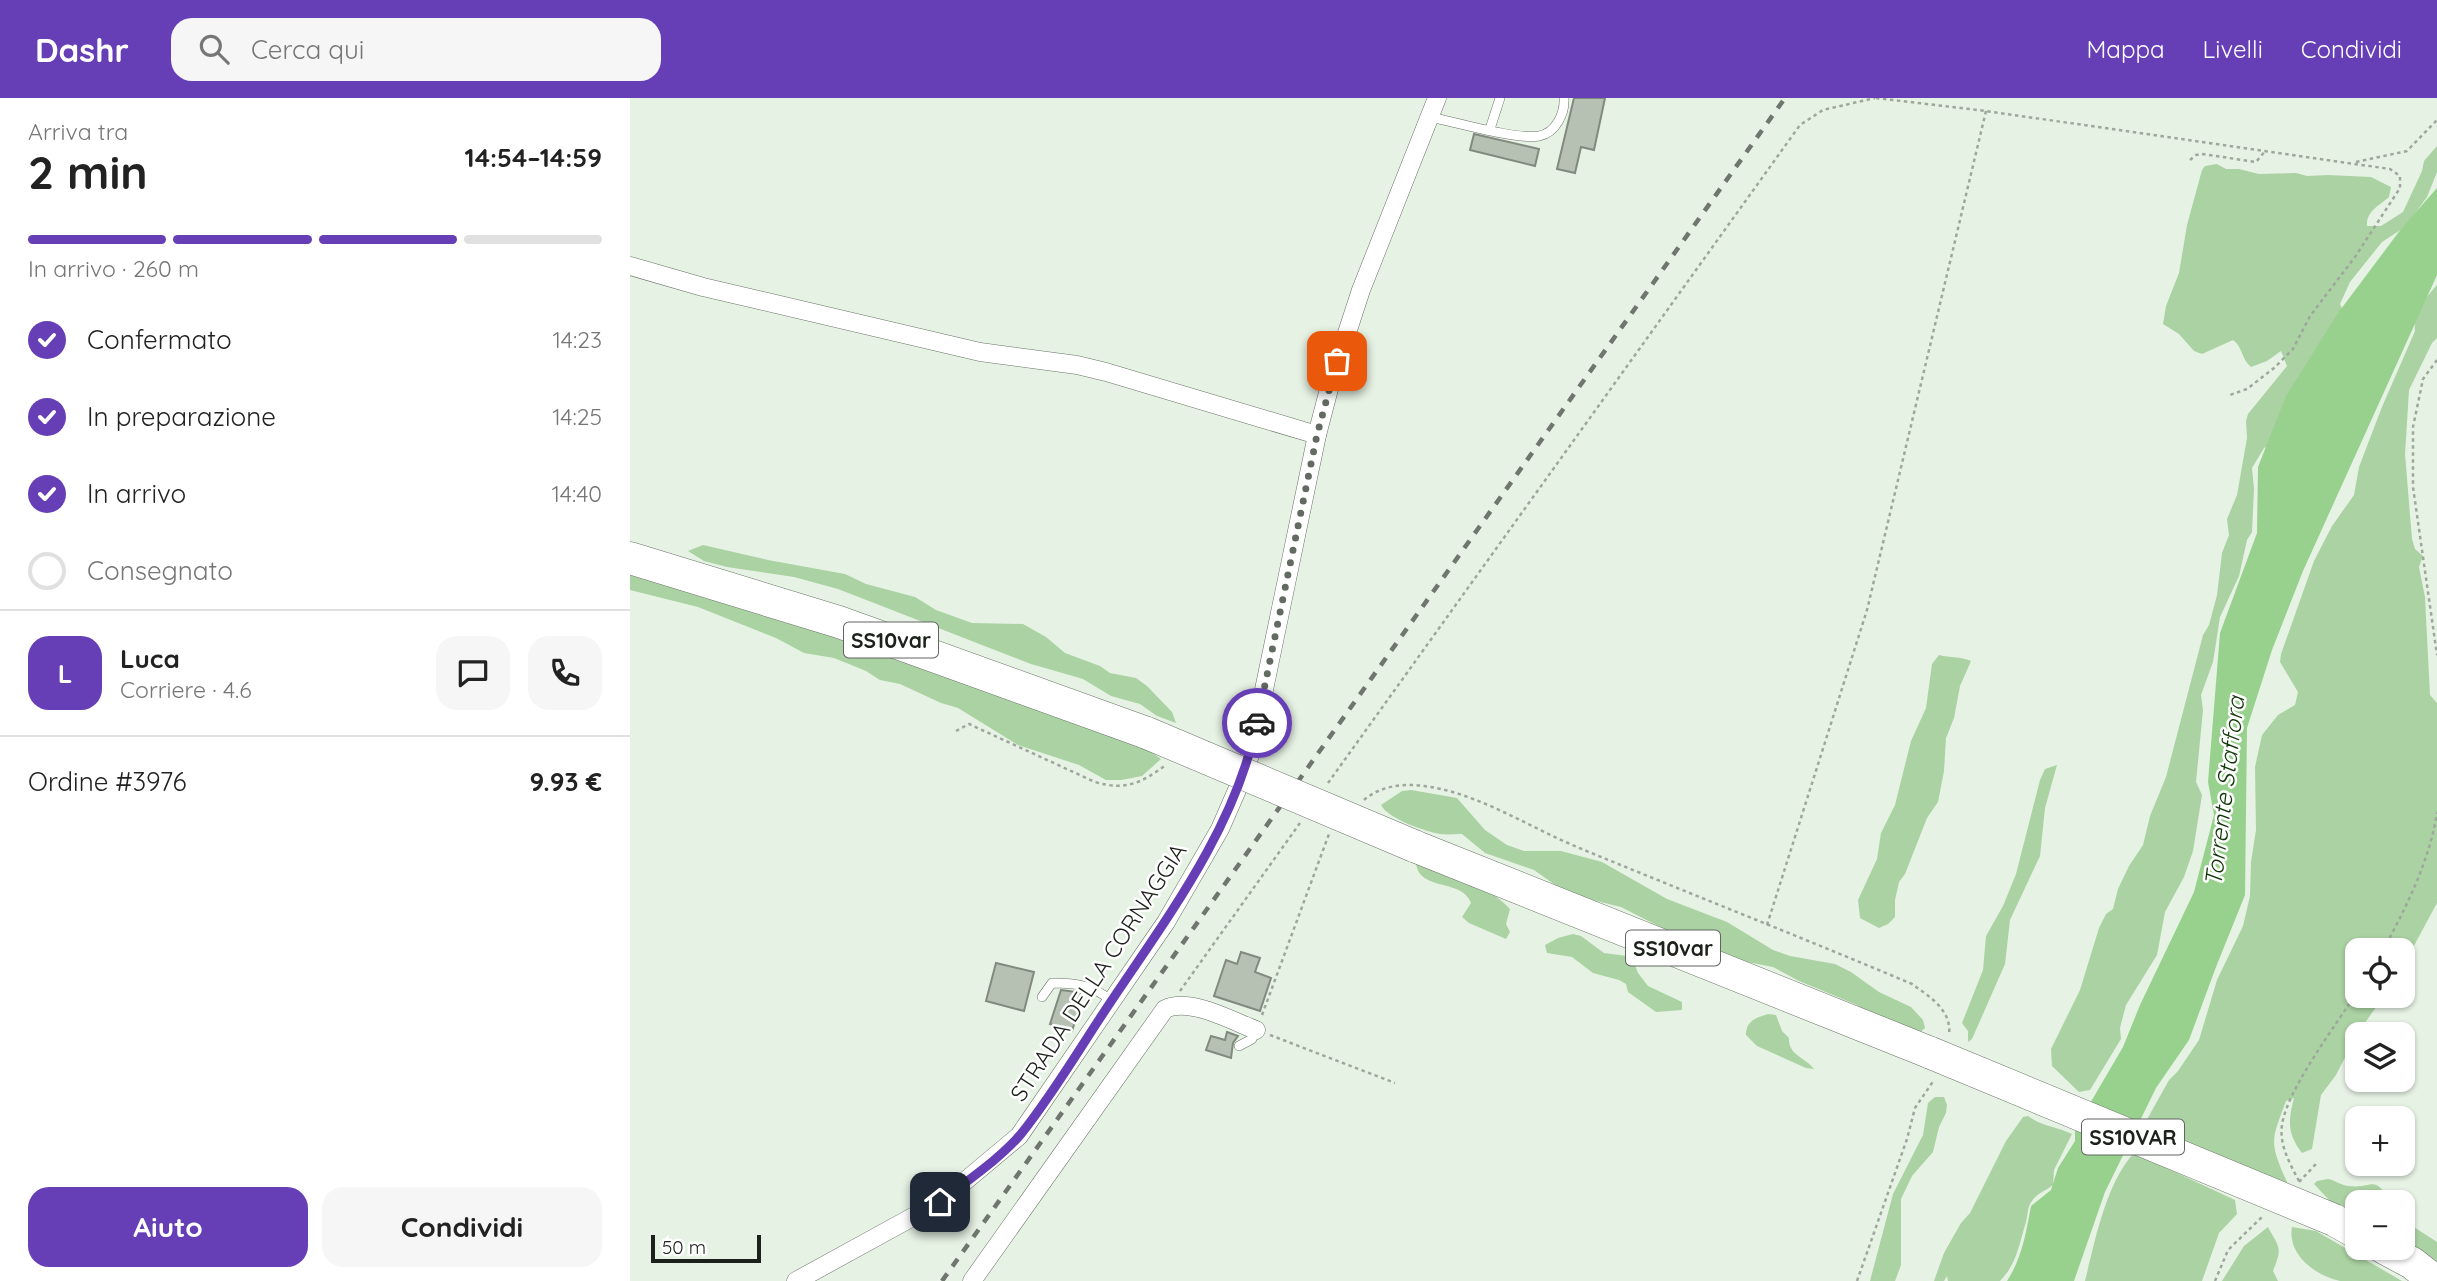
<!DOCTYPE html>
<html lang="it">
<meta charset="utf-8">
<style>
:root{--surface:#fff;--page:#f6f6f6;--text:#222;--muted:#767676;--line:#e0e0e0;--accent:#663eb6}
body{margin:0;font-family:Quicksand,sans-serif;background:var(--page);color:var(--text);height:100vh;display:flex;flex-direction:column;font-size:26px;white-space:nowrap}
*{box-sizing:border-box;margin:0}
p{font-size:23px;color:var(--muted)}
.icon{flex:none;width:38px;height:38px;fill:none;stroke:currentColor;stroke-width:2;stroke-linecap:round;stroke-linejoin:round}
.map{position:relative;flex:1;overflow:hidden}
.side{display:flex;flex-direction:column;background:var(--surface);width:630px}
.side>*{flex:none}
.tools{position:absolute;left:1715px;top:840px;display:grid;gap:14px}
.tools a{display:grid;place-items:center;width:70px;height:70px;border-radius:14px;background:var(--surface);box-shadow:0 2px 5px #0004;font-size:35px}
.scale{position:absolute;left:21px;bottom:18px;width:110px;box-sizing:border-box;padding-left:7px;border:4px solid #1d211c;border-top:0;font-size:19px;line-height:24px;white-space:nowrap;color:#1d211c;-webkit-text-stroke:5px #fff;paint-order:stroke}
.pin{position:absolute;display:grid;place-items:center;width:60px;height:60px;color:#fff;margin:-30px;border-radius:14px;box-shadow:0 4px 10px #0006}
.courier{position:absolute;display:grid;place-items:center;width:70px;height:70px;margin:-35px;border:5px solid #663eb6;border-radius:50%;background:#fff;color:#222;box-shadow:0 2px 9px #0007}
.headline em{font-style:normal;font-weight:700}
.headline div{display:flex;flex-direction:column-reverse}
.headline{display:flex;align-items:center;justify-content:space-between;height:119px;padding:0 28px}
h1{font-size:46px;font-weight:700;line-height:52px}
.bar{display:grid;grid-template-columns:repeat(4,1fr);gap:10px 7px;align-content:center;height:84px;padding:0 28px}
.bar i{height:9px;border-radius:5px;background:var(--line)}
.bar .current{background:var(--accent)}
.bar p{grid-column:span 4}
.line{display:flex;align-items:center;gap:18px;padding:0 28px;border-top:2px solid var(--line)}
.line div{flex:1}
.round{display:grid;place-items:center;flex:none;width:74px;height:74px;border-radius:21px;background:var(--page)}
ol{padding:0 28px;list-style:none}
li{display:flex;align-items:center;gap:21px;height:77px}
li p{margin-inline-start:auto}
li .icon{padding:7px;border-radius:50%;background:var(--accent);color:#fff;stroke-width:4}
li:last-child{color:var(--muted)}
li i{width:38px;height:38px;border:4px solid var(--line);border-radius:50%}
.action{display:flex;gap:14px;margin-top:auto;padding:14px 28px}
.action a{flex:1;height:80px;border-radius:21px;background:var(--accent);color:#fff;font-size:28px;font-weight:700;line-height:80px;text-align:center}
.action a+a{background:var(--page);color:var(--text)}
header{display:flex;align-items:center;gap:42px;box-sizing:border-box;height:98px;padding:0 35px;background:var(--accent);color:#fff}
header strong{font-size:33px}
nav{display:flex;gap:38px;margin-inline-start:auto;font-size:24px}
.search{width:490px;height:63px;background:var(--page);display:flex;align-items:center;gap:18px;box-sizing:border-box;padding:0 24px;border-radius:21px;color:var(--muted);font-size:26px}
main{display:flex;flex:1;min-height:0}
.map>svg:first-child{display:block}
.green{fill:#abd2a3}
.water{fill:#98d18d}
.building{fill:#b6c1b4;stroke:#808a7e;stroke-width:2}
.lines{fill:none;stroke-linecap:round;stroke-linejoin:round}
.lane-casing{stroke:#697367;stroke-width:10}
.street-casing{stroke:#697367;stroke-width:19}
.highway-casing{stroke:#697367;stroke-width:33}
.path{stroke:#9ea79c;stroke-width:2.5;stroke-dasharray:3.5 3.5;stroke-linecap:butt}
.lane{stroke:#fff;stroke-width:9}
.street{stroke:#fff;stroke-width:18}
.highway{stroke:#fff;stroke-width:32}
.rail{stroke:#6f766e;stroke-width:4.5;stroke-dasharray:9 9;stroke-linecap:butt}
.highway-bridge-casing{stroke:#697367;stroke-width:33;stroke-linecap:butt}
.highway-bridge{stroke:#fff;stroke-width:32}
.done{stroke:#636a62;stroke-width:7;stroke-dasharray:0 12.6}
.route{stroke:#663eb6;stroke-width:9}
.labels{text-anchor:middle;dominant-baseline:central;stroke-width:5;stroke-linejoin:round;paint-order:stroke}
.shield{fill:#fff;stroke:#616460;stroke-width:2}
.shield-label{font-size:21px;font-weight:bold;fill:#1d211c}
.street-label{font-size:23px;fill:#1d211c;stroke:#fff}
.water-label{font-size:24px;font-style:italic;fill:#113708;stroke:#fff}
</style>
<header>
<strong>Dashr</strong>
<div class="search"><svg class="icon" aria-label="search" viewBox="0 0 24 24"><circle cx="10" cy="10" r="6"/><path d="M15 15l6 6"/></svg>Cerca qui</div>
<nav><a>Mappa</a><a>Livelli</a><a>Condividi</a></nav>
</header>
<main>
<section class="side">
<div class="headline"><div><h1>2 min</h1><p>Arriva tra</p></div><em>14:54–14:59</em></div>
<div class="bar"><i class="current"></i><i class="current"></i><i class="current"></i><i></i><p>In arrivo · 260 m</p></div>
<ol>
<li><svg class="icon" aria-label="check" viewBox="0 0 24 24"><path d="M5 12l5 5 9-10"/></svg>Confermato<p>14:23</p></li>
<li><svg class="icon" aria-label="check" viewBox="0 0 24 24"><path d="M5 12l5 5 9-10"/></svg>In preparazione<p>14:25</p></li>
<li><svg class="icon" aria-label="check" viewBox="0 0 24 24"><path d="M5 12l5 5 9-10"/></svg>In arrivo<p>14:40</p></li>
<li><i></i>Consegnato</li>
</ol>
<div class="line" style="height:126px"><b class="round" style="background:var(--accent);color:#fff">L</b><div><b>Luca</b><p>Corriere · 4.6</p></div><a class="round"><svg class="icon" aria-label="chat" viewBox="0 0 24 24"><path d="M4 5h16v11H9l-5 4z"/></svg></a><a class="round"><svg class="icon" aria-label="phone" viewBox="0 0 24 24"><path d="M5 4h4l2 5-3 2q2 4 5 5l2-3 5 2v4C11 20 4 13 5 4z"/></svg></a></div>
<div class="line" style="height:91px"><div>Ordine #3976</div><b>9.93 €</b></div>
<div class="action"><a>Aiuto</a><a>Condividi</a></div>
</section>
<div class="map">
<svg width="1807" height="1183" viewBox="0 0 1807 1183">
<rect width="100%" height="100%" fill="#e6f2e4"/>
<g class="green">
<path d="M1807 48V74L1797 99 1775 129 1752 144 1720 184 1710 206 1720 227 1639 348 1634 350 1622 370 1624 391 1622 434 1617 442 1609 478 1590 519 1583 564 1571 597 1573 612 1566 684 1572 697 1563 753 1554 779 1535 814 1527 857 1496 907 1490 930 1491 941 1460 992 1449 994 1422 968 1421 951 1450 892 1469 830 1476 816 1483 811 1488 791 1499 768 1513 747 1520 718 1536 679 1573 537 1579 527 1587 497 1592 455 1599 437 1597 421 1607 397 1617 340 1616 323 1618 316 1657 268 1651 253 1637 263 1621 269C1611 261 1613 249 1603 242L1572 256 1564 253 1549 236 1533 226 1536 208 1549 175 1557 127 1572 72 1575 68 1587 66 1596 71H1609L1629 76 1666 75 1677 78 1698 77 1741 79 1761 89 1759 99C1749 108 1736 113 1737 128H1751L1773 114 1792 73 1794 63Z"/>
<path d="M1807 187V240L1802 245 1779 292 1775 356 1782 441 1785 451 1793 458 1789 469 1795 499 1800 597 1807 605V805L1773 868V852H1727V898H1754L1727 936 1706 977 1691 997 1682 1051 1672 1055C1657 1035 1658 1023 1664 1000L1656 1003C1641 1043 1639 1044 1657 1084L1656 1088 1523 1034 1515 1025 1539 982 1548 973 1569 942 1587 882 1613 828 1620 798 1621 764 1626 732 1625 669 1632 637 1648 617 1665 607 1668 594 1650 564 1651 556 1684 463 1702 428 1724 397 1729 369 1752 309 1785 233C1783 214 1795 201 1807 187Z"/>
<path d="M73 447 138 462 215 476 236 486 285 499 306 512 342 525 393 526 416 539 435 555 470 568 480 575 506 580 517 588 542 614 546 625 527 618 510 606 481 598 453 581 401 566 208 491 164 479 97 469 74 463 58 453Z"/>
<path d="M0 475 136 513 342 589 350 590 510 646 531 661 512 678 491 682H476L449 667 388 647 328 610 311 605 270 586 250 582 236 573 204 560 174 555 146 540 68 509 0 492Z"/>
<path d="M1309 557C1320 560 1330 558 1341 563L1330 588 1324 620 1316 640 1314 673 1308 704 1297 720 1275 776 1269 784 1265 802V819L1258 826 1249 830 1230 820 1228 802 1247 761 1251 735 1265 707 1281 643 1296 610 1302 566Z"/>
<path d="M1427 667 1415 710 1410 758 1380 822 1375 866 1342 941 1338 944V933L1332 925 1353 872 1356 838 1373 808 1386 776 1410 682 1415 671Z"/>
<path d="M781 692 827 700 855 732 877 747 894 753H931L972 764 1037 801 1097 824 1143 852 1160 858 1205 866 1221 874 1249 894 1281 909 1293 922 1295 930 1289 935 1239 916 1227 907 1169 883 1143 869 1102 861 1048 838 991 809 938 796 904 772 855 755 832 736C825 736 817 737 810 736 795 733 758 721 751 707L772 693Z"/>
<path d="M786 765C818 775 856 785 880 811L876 826 880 834 876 841 839 825 832 819 841 805C832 780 789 794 786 765Z"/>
<path d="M943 836 951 838 974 855 997 858 1003 862 1008 875 1018 888 1052 904V912L1026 914 998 894 996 886 989 882 963 875 942 859 917 855 915 847 928 840Z"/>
<path d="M1138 916 1146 917 1152 933 1159 940C1158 957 1175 959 1184 971L1176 970 1127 948 1116 937C1116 923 1125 920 1138 916Z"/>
<path d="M1305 999H1314L1317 1007 1316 1015 1309 1029 1303 1054 1282 1078 1271 1101V1167L1265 1183H1240L1263 1096 1293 1037 1298 1005Z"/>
<path d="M1398 1018C1413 1029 1426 1028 1442 1036L1424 1072 1423 1087C1416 1093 1407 1095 1402 1103 1397 1109 1398 1117 1396 1124 1389 1146 1387 1166 1370 1183H1318L1317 1178 1314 1183H1304L1314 1155 1331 1125 1340 1115 1376 1043 1393 1019Z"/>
<path d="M1504 1055 1605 1102 1607 1116 1589 1135 1572 1183H1455C1465 1143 1476 1085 1504 1055Z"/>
<path d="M1698 1081C1705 1082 1712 1088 1719 1088 1743 1091 1744 1075 1760 1104H1727V1114L1700 1103 1684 1086 1687 1083Z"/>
<path d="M1773 1122 1807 1144V1163L1773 1141Z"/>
<path d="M1638 1129C1649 1150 1653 1148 1643 1173L1648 1183H1592L1614 1148Z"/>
<path d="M1662 1129 1686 1133 1772 1183C1752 1183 1729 1183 1710 1183 1686 1178 1657 1157 1662 1129Z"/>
</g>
<path class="water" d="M1807 90V177L1673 473 1642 552 1617 630 1615 797 1586 869 1559 942 1526 990 1475 1094 1444 1183H1377C1392 1160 1396 1135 1401 1108L1421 1092 1428 1070 1445 1043V1031L1493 949 1510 907 1564 794 1584 717 1578 684 1590 535 1627 435 1628 369 1656 298 1708 215 1771 131Z"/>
<g class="building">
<path d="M944 0H975L964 52 951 49 945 75 927 71Z"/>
<path d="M844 36 909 51 905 68 840 52Z"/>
<path d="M611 854 630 860 625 874 641 880 630 913 584 898 596 862 607 866Z"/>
<path d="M366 865 404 874 394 913 356 903Z"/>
<path d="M431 892 454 895 442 933 420 926Z"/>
<path d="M597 934 608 938 603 945 601 960 576 952 581 938 595 942Z"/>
</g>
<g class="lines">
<g class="lane-casing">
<g id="lane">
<path d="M800 19C825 24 887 42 909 38 926 35 935 15 934 0"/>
<path d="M860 31 870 0"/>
<path d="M412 899 422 885C445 885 464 887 481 903"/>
<path d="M609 948 622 941 626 932"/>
</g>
</g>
<g class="street-casing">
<g id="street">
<path d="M0 168 73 189 350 254 447 267 476 274 687 337"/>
<path d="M166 1183 310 1104 389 1038 536 824 590 731 611 683 621 654 687 337 700 287 731 192 807 0"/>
<path d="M342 1183 535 911C560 899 602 923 626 932"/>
</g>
</g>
<g class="highway-casing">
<g id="highway">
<path d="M0 460 209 524 517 635"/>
<path d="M784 748 1301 955"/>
<path d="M1704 1122 1727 1135"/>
<path d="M1754 1150 1782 1165 1805 1183"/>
</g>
</g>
<g class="path">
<path d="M1246 0 1356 13 1760 71 1770 78V90L1725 159 1680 218 1663 251 1644 270 1617 291 1597 298"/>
<path d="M1560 62 1566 57 1572 56 1626 64 1636 52"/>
<path d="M1726 64 1777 53 1807 22"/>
<path d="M1807 262 1793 281 1783 329V389L1807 557"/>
<path d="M326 633 339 626 465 684C496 693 511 685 536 667"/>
<path d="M698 685 1170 27 1193 12 1245 0"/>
<path d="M734 702C750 688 773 685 794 688 848 695 897 728 947 749 1058 795 1171 839 1282 886 1300 899 1322 912 1319 937"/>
<path d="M1137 827 1237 512 1356 13"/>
<path d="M1753 852C1776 810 1800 762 1807 714"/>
<path d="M550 893 670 725"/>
<path d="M632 917 699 736"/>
<path d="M640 937 765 985"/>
<path d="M1669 1083C1660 1066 1649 1047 1652 1027 1657 991 1707 926 1727 894"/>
<path d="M1669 1084 1686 1066"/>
<path d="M1227 1183 1277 1041 1285 1010 1304 982"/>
<path d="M1585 1183 1598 1152 1634 1117"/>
</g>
<use href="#lane" class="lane"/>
<use href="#street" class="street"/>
<use href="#highway" class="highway"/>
<path class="rail" d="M312 1183 1155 0"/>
<g class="highway-bridge-casing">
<g id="highway-bridge">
<path d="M517 635 784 748"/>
<path d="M1301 955 1704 1122"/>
</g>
</g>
<use href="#highway-bridge" class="highway-bridge"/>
</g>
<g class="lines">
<path class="done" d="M627 625 687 337 707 263"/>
<path class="route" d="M310 1104C335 1084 370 1061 391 1036 424 995 451 948 480 905 539 817 605 730 627 625"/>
</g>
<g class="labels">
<g class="shield">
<rect x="214" y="524.5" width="94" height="35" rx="5"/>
<rect x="996" y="832.5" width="94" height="35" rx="5"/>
<rect x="1452" y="1021.5" width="102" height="35" rx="5"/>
</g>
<g class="shield-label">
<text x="261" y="542">SS10var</text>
<text x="1043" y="850">SS10var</text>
<text x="1503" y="1039">SS10VAR</text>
</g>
<g class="street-label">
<text transform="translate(468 874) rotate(-57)">STRADA DELLA CORNAGGIA</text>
</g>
<g class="water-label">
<text transform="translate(1594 693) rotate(-83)">Torrente Staffora</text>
</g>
</g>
</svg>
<div class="tools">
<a><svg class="icon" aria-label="locate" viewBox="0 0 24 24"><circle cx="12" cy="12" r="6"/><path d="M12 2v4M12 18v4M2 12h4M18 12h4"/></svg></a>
<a><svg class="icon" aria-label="layers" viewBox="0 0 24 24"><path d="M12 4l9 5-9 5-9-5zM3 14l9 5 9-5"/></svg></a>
<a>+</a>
<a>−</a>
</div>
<div class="scale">50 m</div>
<div class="pin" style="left:707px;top:263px;background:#ea580c"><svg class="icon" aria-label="bag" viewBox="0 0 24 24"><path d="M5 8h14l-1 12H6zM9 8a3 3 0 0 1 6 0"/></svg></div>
<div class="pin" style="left:310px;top:1104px;background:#1f2937"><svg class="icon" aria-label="home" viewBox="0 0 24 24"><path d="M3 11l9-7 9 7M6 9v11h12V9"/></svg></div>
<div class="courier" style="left:627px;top:625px"><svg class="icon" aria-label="car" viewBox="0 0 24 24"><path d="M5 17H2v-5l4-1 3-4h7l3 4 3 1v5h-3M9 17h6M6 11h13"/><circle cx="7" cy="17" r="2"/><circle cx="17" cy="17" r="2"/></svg></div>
</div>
</main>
